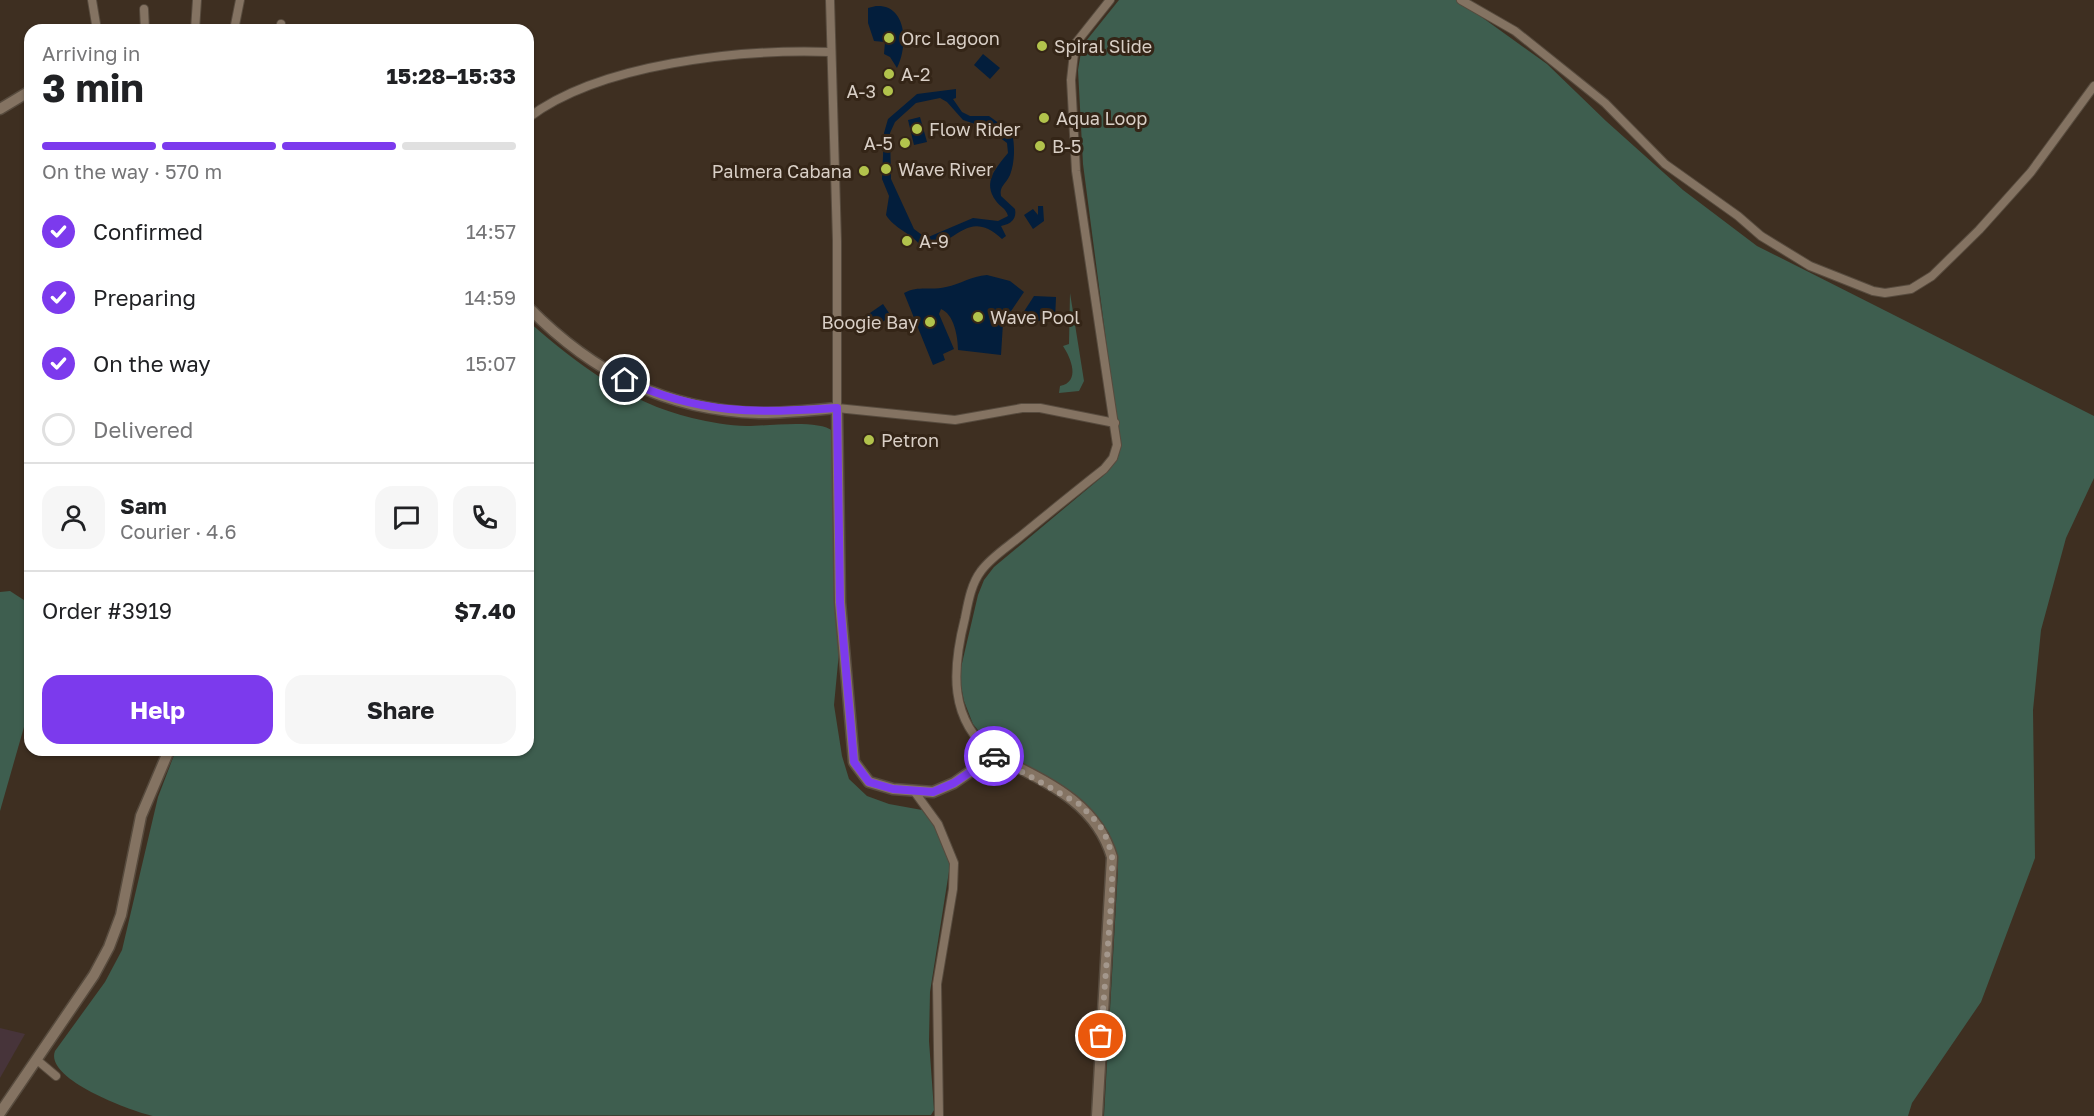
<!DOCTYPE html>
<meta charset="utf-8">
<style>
:root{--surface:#fff;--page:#f6f6f6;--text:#202124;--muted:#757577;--line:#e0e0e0;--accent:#7c3aed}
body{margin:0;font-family:"Golos Text",sans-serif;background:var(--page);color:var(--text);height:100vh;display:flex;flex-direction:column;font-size:22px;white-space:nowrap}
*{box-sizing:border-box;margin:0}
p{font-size:20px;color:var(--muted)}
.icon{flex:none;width:33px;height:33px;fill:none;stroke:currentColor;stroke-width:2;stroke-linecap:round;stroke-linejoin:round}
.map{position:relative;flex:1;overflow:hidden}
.side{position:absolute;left:24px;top:24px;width:510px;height:732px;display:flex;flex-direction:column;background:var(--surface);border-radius:18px;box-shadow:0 2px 4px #0004}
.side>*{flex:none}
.pin{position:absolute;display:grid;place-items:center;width:51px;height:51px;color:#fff;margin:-26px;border:3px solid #fff;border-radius:50%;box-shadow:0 2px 6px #0007}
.courier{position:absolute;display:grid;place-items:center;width:60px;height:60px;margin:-30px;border:4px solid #7c3aed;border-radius:50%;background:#fff;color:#222;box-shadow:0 2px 8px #0007}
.overview em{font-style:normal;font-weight:700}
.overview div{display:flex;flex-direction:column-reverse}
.overview{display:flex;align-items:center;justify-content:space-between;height:102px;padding:0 18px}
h1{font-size:39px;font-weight:700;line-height:45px}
.bar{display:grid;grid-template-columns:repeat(4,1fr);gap:9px 6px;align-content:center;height:72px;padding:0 18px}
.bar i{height:8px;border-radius:4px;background:var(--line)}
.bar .active{background:var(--accent)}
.bar p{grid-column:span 4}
.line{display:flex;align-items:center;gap:15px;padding:0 18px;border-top:2px solid var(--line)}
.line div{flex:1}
.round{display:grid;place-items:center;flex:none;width:63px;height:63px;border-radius:18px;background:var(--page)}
ol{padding:0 18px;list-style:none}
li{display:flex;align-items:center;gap:18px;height:66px}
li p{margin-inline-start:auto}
li .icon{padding:6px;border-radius:50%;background:var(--accent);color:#fff;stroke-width:4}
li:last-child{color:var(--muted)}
li i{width:33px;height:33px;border:3px solid var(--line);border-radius:50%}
.cta{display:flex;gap:12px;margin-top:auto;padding:12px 18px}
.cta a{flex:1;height:69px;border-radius:18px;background:var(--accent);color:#fff;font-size:24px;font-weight:700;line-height:69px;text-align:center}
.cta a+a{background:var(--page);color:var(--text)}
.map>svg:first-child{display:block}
.commercial{fill:#47343a}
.green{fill:#3e5e4f}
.water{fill:#031e3c;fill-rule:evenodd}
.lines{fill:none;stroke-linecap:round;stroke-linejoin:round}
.minor-casing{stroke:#574b3e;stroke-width:10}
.secondary-casing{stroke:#574b3e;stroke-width:13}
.minor{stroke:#847362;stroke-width:8}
.secondary{stroke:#847362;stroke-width:10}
.done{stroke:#a3978c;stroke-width:6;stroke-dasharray:0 10.8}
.route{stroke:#7c3aed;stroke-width:8}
.poi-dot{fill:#b2c34c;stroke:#342517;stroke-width:2}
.labels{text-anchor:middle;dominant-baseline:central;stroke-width:6;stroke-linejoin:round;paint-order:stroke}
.poi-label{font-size:18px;fill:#d9cfc6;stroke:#342517;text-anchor:start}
</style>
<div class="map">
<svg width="2094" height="1116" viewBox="0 0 2094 1116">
<rect width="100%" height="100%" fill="#3e2f21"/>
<path class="commercial" d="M0 1028 25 1034 0 1078Z"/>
<g class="green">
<path d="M1119 0H1458L1547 64 1606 121 1683 190 1757 246 2094 416V478L2066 538 2041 630 2033 710 2035 858 1981 1002 1912 1103 1908 1116H1104L1118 869 1109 833 1088 806 1002 752 986 740 973 724 964 701 959 676 978 595 984 580 994 567 1103 476 1114 459 1118 432 1083 164 1078 70 1082 46Z"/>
<path d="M1070 293 1084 381 1079 391 1059 393 1060 386C1081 382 1071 358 1063 346L1069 344Z"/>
<path d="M528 321C578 365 627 402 692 418 710 422 729 426 747 426 767 426 818 419 833 431L840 642 834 705 842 756 849 779 867 796 889 804 922 810 934 825 950 865 930 992 929 1041 934 1110 931 1115 153 1116C131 1111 44 1079 55 1051L105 982 122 950 158 797 176 750H528Z"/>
<path d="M10 591 30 604V706L0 811V592Z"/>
</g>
<g class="water">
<path d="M876 6C908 4 908 48 897 68L890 57 884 54 885 42 874 41 868 23V8Z"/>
<path d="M983 54 1000 68 990 79 974 65Z"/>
<path d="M956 89V98L953 99 962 112 970 116H989L1000 124 1016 127 1015 132H1012C1015 146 1015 162 1010 175 1006 184 999 186 1001 196L1015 209C1017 219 1011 224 1001 226L1006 236 1002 239C966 206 956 248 922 248 914 234 894 229 886 215L889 196 882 179 884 133 888 119 917 94ZM940 98 947 102 963 120 987 128 1007 143 1008 153C996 168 982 182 996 201 1000 207 1006 208 1008 216L998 221 973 218 926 238 914 229 891 179 890 133 895 122 916 103Z"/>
<path d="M920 117 927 142 914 145 908 120Z"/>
<path d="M1038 206H1043L1044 221 1033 229 1024 215 1033 209 1038 215Z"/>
<path d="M987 275 1010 281 1024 292 1003 323 1001 355 958 350C958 337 954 314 941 309L939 314 954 349 943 354 945 360 933 365 904 293C919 285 931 291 946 287 961 284 971 276 987 275Z"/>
<path d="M1034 296 1056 297 1055 320 1035 321 1023 313Z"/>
<path d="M883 304 891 316 875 327 867 315Z"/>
</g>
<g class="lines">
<g class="minor-casing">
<g id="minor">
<path d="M92 0 97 30"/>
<path d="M830 0 837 241V408L955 420 1022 408H1040L1115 423"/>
<path d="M1461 0 1515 31 1605 103 1665 164 1738 216 1761 236 1810 266 1873 291 1885 293 1911 289 1932 276 1979 230 2031 172 2094 86"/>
<path d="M144 9 145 30"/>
<path d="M195 30 197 0"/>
<path d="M234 30 240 0"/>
<path d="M280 30 281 24"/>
<path d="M528 118C600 63 741 49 830 52"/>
<path d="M994 755C948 720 952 669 965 618 968 603 971 584 981 571 991 557 1009 546 1022 535 1049 513 1076 491 1104 469L1113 458 1117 445 1076 171 1071 80 1075 44 1110 0"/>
<path d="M914 791 938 824 954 863 953 889 937 984 939 1116"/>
<path d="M37 1060 56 1076"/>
</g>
</g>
<g class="secondary-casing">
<g id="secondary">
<path d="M0 109 30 91"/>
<path d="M528 307C593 373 665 410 759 413 785 413 812 410 837 408L840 602 854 762 869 782 893 789 933 792 954 783 994 755C1043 781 1095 800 1112 857L1097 1116"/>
<path d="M0 1113 94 975 109 947 121 915 141 816 169 750"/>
</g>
</g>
<use href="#minor" class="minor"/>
<use href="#secondary" class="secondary"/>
</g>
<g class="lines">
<path class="done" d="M994 756 1079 804 1099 824 1108 841 1112 857V891L1101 1036"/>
<path class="route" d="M625 380C700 415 756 413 837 408L840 602 854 762 869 782 893 789 933 792 954 783 994 756"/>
</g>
<g class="poi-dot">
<circle cx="889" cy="38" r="6"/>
<circle cx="1042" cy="46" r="6"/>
<circle cx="889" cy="74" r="6"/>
<circle cx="888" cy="91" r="6"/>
<circle cx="1044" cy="118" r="6"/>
<circle cx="917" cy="129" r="6"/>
<circle cx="905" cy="143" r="6"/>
<circle cx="1040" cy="146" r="6"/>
<circle cx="886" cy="169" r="6"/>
<circle cx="864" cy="171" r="6"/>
<circle cx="907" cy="241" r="6"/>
<circle cx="978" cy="317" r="6"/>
<circle cx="930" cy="322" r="6"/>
<circle cx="869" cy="440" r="6"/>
</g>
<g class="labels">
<g class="poi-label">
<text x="901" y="38">Orc Lagoon</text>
<text x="1054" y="46">Spiral Slide</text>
<text x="901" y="74">A-2</text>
<text x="876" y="91" text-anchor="end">A-3</text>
<text x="1056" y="118">Aqua Loop</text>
<text x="929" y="129">Flow Rider</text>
<text x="893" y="143" text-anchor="end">A-5</text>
<text x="1052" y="146">B-5</text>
<text x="898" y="169">Wave River</text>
<text x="852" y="171" text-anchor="end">Palmera Cabana</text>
<text x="919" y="241">A-9</text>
<text x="990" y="317">Wave Pool</text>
<text x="918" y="322" text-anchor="end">Boogie Bay</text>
<text x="881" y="440">Petron</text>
</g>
</g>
</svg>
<div class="pin" style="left:1101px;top:1036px;background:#ea580c"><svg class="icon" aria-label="bag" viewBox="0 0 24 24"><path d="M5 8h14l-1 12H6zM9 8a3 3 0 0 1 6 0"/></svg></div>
<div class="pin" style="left:625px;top:380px;background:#1f2937"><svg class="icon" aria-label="home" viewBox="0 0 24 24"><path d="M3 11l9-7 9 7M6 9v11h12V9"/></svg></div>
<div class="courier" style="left:994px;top:756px"><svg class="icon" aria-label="car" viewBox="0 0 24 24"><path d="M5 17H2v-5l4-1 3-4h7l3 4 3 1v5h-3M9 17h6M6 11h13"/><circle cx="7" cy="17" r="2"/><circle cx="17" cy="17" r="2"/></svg></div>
<section class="side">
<div class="overview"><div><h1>3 min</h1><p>Arriving in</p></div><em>15:28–15:33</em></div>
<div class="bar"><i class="active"></i><i class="active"></i><i class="active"></i><i></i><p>On the way · 570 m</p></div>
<ol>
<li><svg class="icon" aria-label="check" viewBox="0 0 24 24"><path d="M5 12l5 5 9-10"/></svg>Confirmed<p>14:57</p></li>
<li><svg class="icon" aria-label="check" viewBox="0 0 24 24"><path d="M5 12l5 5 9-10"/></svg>Preparing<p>14:59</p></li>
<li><svg class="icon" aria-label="check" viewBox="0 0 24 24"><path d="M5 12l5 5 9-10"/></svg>On the way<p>15:07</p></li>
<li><i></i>Delivered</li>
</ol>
<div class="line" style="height:108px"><a class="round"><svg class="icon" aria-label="person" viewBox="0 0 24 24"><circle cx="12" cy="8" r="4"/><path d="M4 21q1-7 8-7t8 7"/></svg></a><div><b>Sam</b><p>Courier · 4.6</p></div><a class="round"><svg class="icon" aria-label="chat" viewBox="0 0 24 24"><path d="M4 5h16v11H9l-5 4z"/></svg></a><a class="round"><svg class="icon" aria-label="phone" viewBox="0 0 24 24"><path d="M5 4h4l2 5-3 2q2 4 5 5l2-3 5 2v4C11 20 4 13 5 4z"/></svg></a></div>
<div class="line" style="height:78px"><div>Order #3919</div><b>$7.40</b></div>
<div class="cta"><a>Help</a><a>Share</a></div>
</section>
</div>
